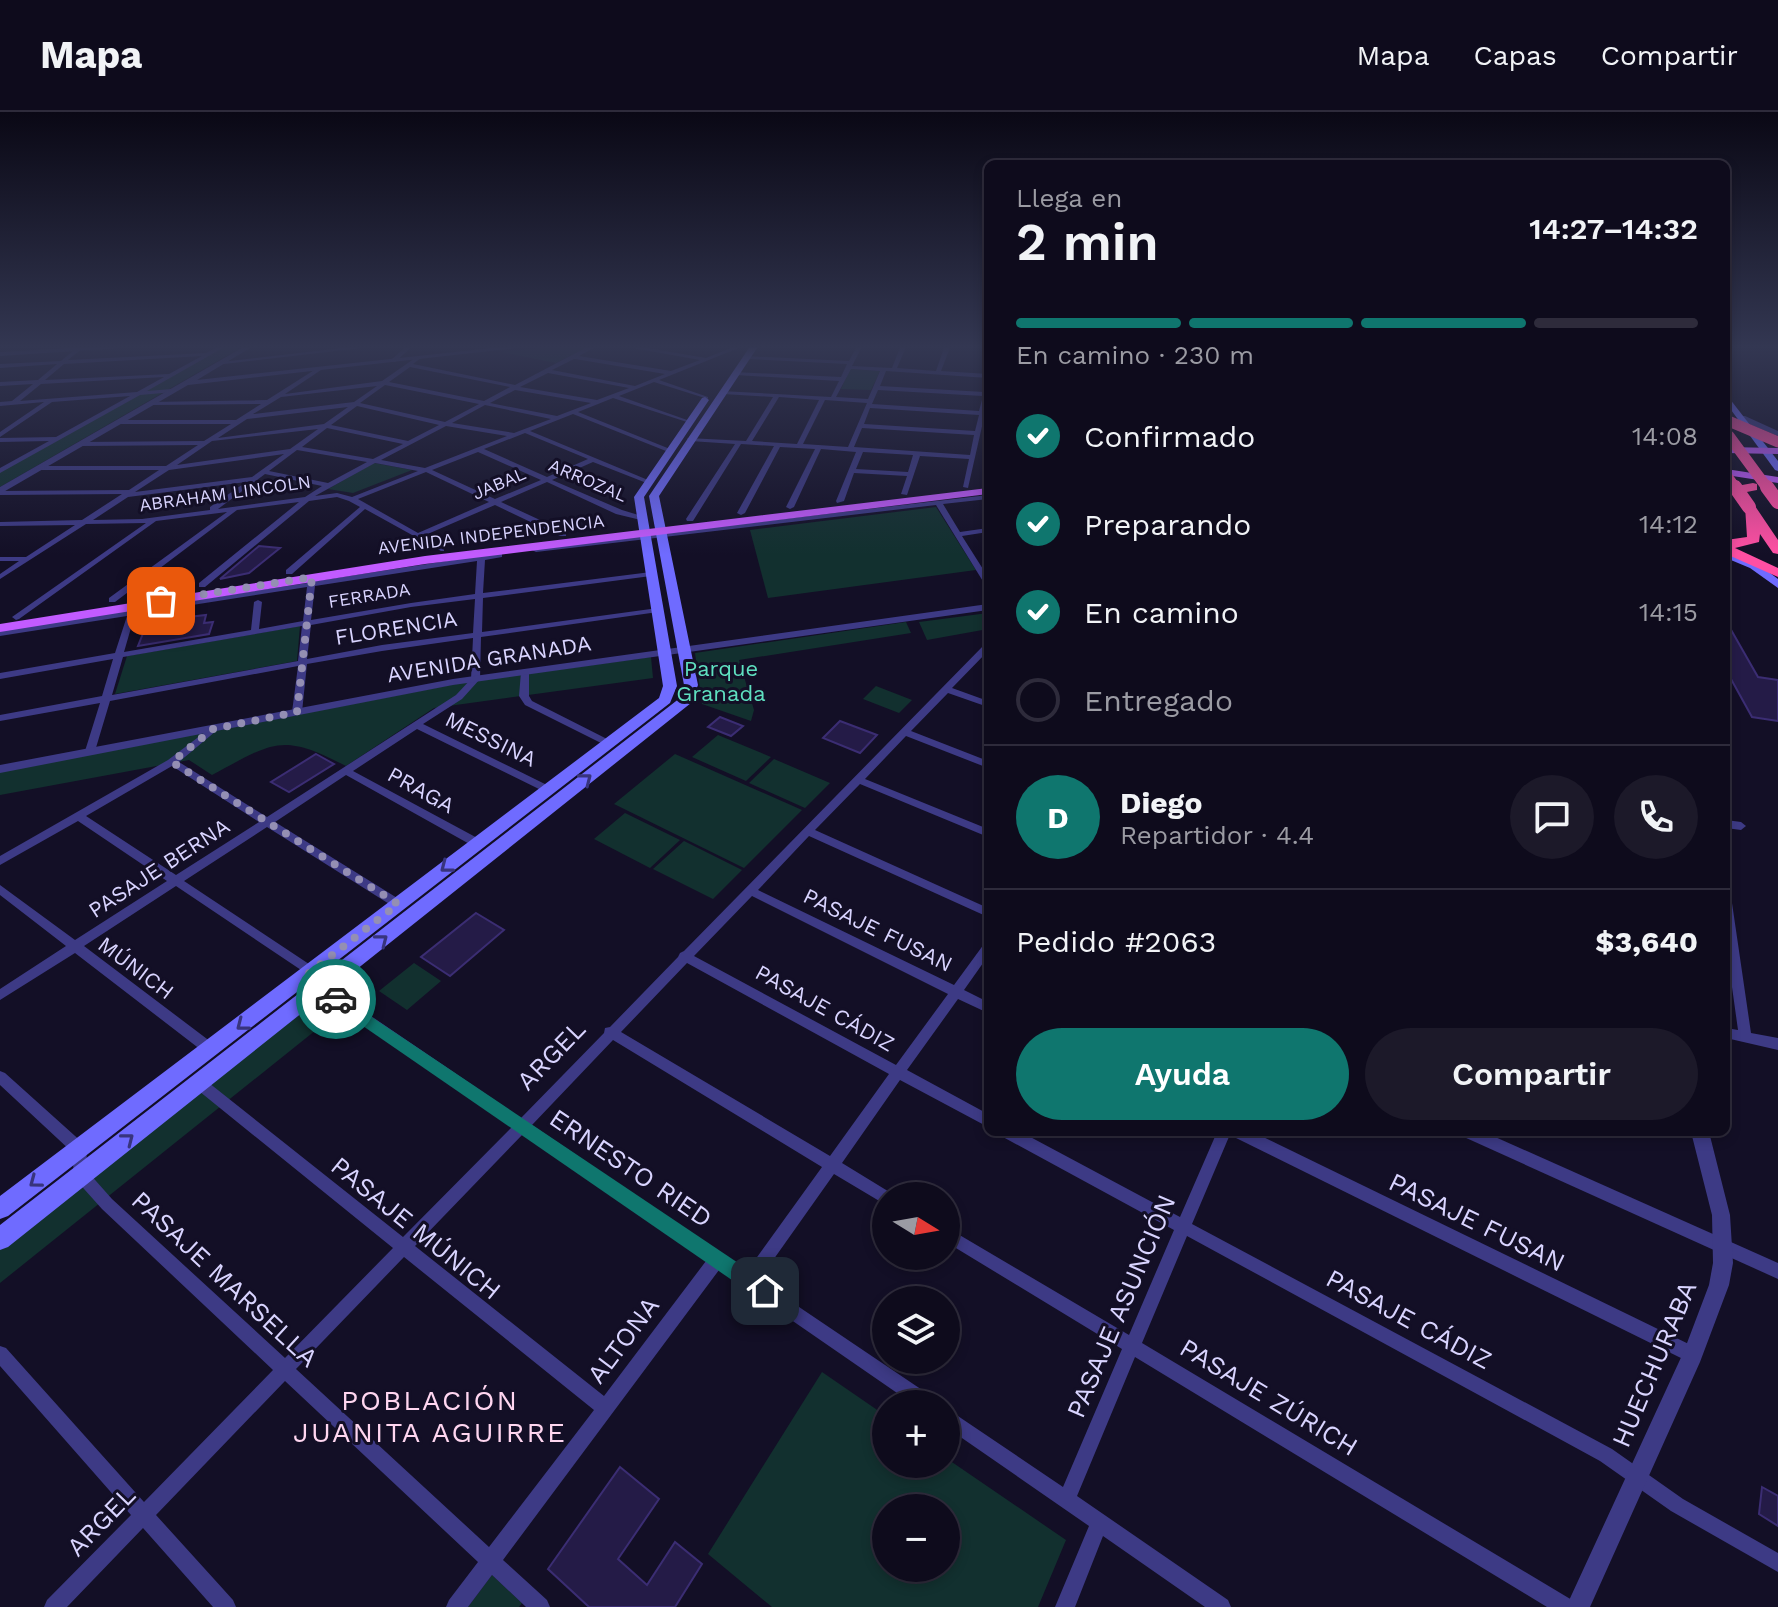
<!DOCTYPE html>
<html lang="es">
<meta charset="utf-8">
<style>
:root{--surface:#0e0b1c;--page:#1c1929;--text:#f1f3f6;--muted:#9b9ba3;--line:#2e2b3b;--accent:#0f766e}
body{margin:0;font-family:"Work Sans",sans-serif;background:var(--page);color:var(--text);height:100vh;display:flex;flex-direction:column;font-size:30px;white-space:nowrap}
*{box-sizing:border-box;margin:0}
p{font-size:26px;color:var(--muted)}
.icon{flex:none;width:44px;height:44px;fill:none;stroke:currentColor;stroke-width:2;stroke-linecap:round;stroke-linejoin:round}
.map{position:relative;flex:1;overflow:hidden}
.drawer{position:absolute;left:984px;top:48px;width:746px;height:976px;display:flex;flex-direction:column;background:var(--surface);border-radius:12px;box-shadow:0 4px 12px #0003,0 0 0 2px var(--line)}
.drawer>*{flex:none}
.needle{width:52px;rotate:101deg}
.tools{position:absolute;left:872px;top:1070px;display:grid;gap:16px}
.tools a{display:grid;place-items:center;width:88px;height:88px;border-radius:50%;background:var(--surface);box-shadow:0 4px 12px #0003,0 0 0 2px var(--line);font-size:40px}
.pin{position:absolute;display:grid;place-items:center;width:68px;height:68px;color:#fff;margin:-34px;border-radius:16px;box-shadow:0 4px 12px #0006}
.courier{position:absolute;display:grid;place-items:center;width:80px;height:80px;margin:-40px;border:6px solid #0f766e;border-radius:50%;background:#fff;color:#222;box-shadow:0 2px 10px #0007}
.head em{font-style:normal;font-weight:600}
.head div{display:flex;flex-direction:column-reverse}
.head{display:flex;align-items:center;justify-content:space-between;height:136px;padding:0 32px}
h1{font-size:52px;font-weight:600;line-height:60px}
.bar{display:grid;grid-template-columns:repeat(4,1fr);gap:12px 8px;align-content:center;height:96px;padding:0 32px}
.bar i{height:10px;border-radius:6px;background:var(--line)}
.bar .selected{background:var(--accent)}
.bar p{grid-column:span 4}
.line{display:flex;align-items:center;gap:20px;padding:0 32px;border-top:2px solid var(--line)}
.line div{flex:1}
.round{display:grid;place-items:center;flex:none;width:84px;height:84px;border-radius:42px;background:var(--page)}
ol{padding:0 32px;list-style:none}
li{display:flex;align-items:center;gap:24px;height:88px}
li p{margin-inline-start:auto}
li .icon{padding:8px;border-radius:50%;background:var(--accent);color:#fff;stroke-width:4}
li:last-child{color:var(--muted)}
li i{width:44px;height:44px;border:4px solid var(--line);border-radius:50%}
.primary-button{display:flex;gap:16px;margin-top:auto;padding:16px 32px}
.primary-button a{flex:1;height:92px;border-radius:48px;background:var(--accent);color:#fff;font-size:32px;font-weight:600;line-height:92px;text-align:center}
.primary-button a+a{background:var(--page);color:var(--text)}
header{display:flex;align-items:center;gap:48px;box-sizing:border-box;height:112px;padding:0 40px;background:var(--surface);border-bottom:2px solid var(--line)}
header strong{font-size:38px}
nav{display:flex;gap:44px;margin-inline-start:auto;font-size:28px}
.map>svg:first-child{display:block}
.green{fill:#12302f;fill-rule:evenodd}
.building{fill:#241b47;stroke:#3b2d73;stroke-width:2}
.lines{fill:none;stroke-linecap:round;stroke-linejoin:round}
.minor{fill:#3d3a85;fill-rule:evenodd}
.tertiary{fill:#3d3a85;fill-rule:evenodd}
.secondary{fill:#6f6bff;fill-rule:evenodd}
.primary{fill:#c25bff;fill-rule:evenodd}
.motorway{fill:#ff4fa3;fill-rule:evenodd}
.motorway-bridge-far1{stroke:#ff4fa3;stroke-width:11}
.motorway-bridge{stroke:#ff4fa3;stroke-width:14}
.oneway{stroke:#38347d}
.route{fill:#0f766e}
.done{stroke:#948fb3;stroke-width:8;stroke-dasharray:0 14.4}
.labels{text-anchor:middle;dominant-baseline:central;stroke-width:6;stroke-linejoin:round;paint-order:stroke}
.far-street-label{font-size:18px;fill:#d9d4ff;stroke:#130f26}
.street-label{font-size:22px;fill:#d9d4ff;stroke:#130f26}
.park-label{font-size:22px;fill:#5fe0c0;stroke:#130f26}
.near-street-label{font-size:26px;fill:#d9d4ff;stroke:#130f26}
.near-neighbourhood-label{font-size:28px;letter-spacing:2px;fill:#ffd6f0;stroke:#130f26}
</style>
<header>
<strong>Mapa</strong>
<nav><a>Mapa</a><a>Capas</a><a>Compartir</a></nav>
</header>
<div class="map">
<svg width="1778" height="1495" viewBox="0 0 1778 1495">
<rect width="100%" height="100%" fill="#130f26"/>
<g class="green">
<path d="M227 233H245L0 375V359Z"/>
<path d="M565 233H591L556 251 501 240Z"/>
<path d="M850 257 880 259 871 278 841 277Z"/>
<path d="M374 351 412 358 353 381 328 377Z"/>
<path d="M936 395 976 458 768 486 750 418Z"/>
<path d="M988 501V517L927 528 919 510Z"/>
<path d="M906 510 911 521 739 548 754 598 751 609 702 592 695 541Z"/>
<path d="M300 514 297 549 115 582 127 544Z"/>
<path d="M651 545 653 566 434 596 346 654C281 620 274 630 212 663L189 648 0 683V660L461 571Z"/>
<path d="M876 574 912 588 899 601 863 587Z"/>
<path d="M718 623 771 645 746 669 692 645Z"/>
<path d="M675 642 802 698 744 756 614 692Z"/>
<path d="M774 647 830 671 805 696 749 671Z"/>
<path d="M625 701 680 728 650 756 594 727Z"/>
<path d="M684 729 742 758 713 787 653 757Z"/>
<path d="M414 851 441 869 407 898 379 879Z"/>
<path d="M319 890 336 902 0 1171V1134L307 894Z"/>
<path d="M822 1260 886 1304V1352H946V1346L1066 1428 1038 1495H772L708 1442ZM886 1396H946V1456H886Z"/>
<path d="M492 1463 522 1491 519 1495H468Z"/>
</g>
<g class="building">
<path d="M259 434 280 436 249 461 220 467Z"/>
<path d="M206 503 204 511 213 510 209 522 138 534 146 514 154 509Z"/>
<path d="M1726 509 1758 565 1778 568V609L1752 605 1726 558Z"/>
<path d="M720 605 743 614 731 624 708 615Z"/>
<path d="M840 609 877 623 860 641 823 626Z"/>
<path d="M316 642 334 652 289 680 271 670Z"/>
<path d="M476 801 504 818 450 864 421 845Z"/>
<path d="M620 1355 659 1387 618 1447 647 1473 675 1430 702 1452 675 1495H589L548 1457Z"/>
<path d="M1762 1375 1778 1384V1414L1759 1402Z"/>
</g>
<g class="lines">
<g class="minor">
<path d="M80 233 85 234 68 248 206 241 221 233H228L147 279 172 277 175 279 174 280 140 283 0 361V356L49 329 0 330V326L56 325 130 284 52 290 0 325V320L44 290 0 294V290L12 289 33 272 0 274V270L38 268 57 252 0 256V252L61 249ZM202 244 169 262 45 268 64 252ZM164 265 137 280 20 289 41 272Z"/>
<path d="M367 233H387L224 252 221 250Z"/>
<path d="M408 233H414L395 250H391V248Z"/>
<path d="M591 233H599L579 244 671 259 700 248 616 233H630L706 246 738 233H746L659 268 708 285V287L654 270 619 284 690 309V311L613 286 578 300 670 337V339H666L573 302 530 319 648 368V370H644L593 350 552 368 622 398 645 405V409L616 402 547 370 501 390 566 420V424H560L495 393 423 424 444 435V439H441L365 397 292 462H286V458L360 395 349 389 337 385 309 389 205 475H199V471L299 390 237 398 115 490H109V486L227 400 156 409 19 507 16 508 12 505 146 411 86 412 0 467V462L19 449H0V445H26L75 413 0 414V410L82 408 122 382 0 383V379L129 378 159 358H39L36 356 39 354H166L198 333 81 334 78 332 81 330 204 329 231 312H120L117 310 120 308H236L261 292 153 293 151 292V290L267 288 319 255 321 258 285 282 382 269 418 244 421 246 413 252 515 273ZM574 247H575L665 262 635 274 552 258ZM410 255 510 275 484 289 389 270ZM548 261 629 276 597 288 520 275ZM385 273 479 292 445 310 360 291ZM377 274 354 290 253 302 281 285ZM515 278 591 291 557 304 490 291ZM485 293 551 307 514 321 452 311ZM357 294 435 312 439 313 408 329 331 313ZM348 295 324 312 218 326 247 307ZM446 314 507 324 425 356 381 348ZM327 316 403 332 373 347 302 335ZM318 317 290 337 177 353 212 329ZM525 321 588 347 547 365 484 337ZM297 338 367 350 328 371 269 359ZM478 340 541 368 495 387 432 358ZM284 342 252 365 135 380 169 358ZM375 351 418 359 352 385 337 381 315 384ZM426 360 489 390 418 421 358 387ZM265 362 322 374 305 385 218 397ZM246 370 210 395V398L142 407 93 408 128 385Z"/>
<path d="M826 233H863L852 254 892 256 901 233H907L897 256 936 259 945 233H951L941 259 988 262V266L886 259 880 274 984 280 985 274 988 272V288L968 376 963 375 969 347 920 344 907 383 901 382 907 364 854 361 844 389 837 391 836 389 856 340 821 337 794 395 790 397 786 395 815 337 780 335 745 401 741 403 737 401 774 334 741 332 693 409H687L686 407 735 332 690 329 687 327 688 326 746 329 773 285 723 282 721 281V279L831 285 839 269 736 263 733 261 734 260 841 265 847 252 747 247 745 244 849 249 856 236ZM851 257 880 259 868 287 836 285ZM878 278 983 284 979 299 872 292ZM779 285 819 288 797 332 752 329ZM825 288 867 291 848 335 803 332ZM870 296 979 303 975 319 864 312ZM862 316 974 323 970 343 854 335ZM863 340 913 343 908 360 856 357Z"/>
<path d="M988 383V387L943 392 960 420 988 416V420L962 424 988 465V473L984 471 936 393 536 440 532 438 536 436Z"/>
<path d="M499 441H502V445L485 448 483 481 651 460 655 462 651 464 483 486 482 520 658 496 662 498 658 500 481 525 480 567 462 587 423 612 551 675 552 677 551 679H543L417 617 353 659 481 728 482 731 481 734H473L346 663 275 710 402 789 404 792 402 795H394L267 715 184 769 315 856 317 859 315 862 311 864 307 862 176 774 84 834 215 933 217 937 215 941 210 943 205 941 75 841 0 888V877L66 834 0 783V773L75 828 167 769 78 709 0 753V744L168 648 213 614 216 615 218 617 216 619 179 650 267 705 456 583 471 567 473 526 382 539 307 552 302 600 297 603 292 600 298 554 110 589 95 639 90 642 85 639 100 591 0 609V603L102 584 113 547 0 567V561L115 541 127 504 0 524V518L307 471 308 465 312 463 316 465V469ZM477 449 475 482 411 491 311 508 315 474ZM307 475 303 509 259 517 262 490 258 488 254 490 251 518 124 540 135 502ZM475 487 473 521 382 533 307 547 311 513 411 495ZM302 514 298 549 112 583 123 545ZM172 654 259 710 176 763 86 704Z"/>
<path d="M988 531V539L952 576 988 589V595L948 581 911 619 988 649V656L906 624 865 667 988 717V725L860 672 815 718 988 796V805L809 724 758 778 954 873 984 832 988 830V844L964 878 988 890V901L958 887 907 958 988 1002V1015L900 968 842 1051 891 1081 892 1084H886V1093L834 1062 759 1168 934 1286 936 1292H913L719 1158 503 1448 547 1488 550 1495H526L492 1463 468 1495H446L449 1488 478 1450 285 1269 156 1403 233 1488 236 1495H213L143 1416 67 1495H44L47 1488 131 1403 0 1254V1234L6 1236 144 1390 273 1258 102 1097 76 1068 74 1063 72 1040 0 973V959L5 961 84 1032 86 1037 88 1060 112 1087 285 1246 393 1136 194 975 192 971 194 967 199 965 204 967 403 1125 512 1015 313 878 311 874 313 870 317 869 321 870 521 1006 604 921 605 916 610 915 678 845 680 841 684 839 985 532ZM752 784 948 882 896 953 694 844ZM687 851 889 962 830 1044 621 920ZM613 928 822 1055 747 1159 532 1013ZM523 1022 706 1149 604 1284 415 1134ZM404 1145 594 1298 489 1435 296 1257Z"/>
<path d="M525 557 529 560V584L532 589 611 629 613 631 611 633H605L525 593 519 584 521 560Z"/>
<path d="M1726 708 1741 710 1746 714 1741 718 1726 716Z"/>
<path d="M1726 787 1730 788 1732 791 1751 921 1778 926V938L1726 926V916L1738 918 1726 832Z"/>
<path d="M1001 1020H1021L1180 1105 1217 1020H1231L1192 1112 1612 1337 1683 1387 1778 1441V1460L1671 1399 1600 1349 1187 1124 1142 1231 1572 1488 1575 1495H1547L1135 1245 1077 1384 1228 1488 1231 1495H1205L1103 1424 1075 1495H1055L1089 1414 946 1315V1296L1063 1375 1122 1237 946 1130V1115L1129 1223 1174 1118 1003 1025Z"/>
<path d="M1232 1020H1253L1699 1237 1701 1243 1699 1249 1693 1251 1687 1249 1234 1025Z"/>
<path d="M1462 1020H1484L1778 1151V1167L1464 1025Z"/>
</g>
<g class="tertiary">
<path d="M122 233H166L0 244V240Z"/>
<path d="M247 233H255L197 268 520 233H544L188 273 0 382V375Z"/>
<path d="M1739 304H1745L1778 319V324L1739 308Z"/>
<path d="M988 492V498L453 573 0 661V653L453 567Z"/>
<path d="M1691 1020H1709L1730 1103 1733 1151 1729 1173 1700 1250 1590 1495H1566L1684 1239 1709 1173 1713 1151 1712 1103Z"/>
</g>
<g class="secondary">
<path d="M751 233H759L659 384 698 573 691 591 8 1135 0 1138V1113L680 586 684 573 649 384Z"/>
<path d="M1726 282 1778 349V359L1775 358 1726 291Z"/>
<path d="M705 285 709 288 644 385 677 574 670 591 8 1104 0 1107V1084L659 586 663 574 634 385 702 286Z"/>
<path d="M1726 439 1758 452 1778 467V476L1750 456 1726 446Z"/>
</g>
<g class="primary">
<path d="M1726 335 1778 336V342L1726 341Z"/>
<path d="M1726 357 1778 365V371L1726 363Z"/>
<path d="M988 376V382L425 452 0 520V512L425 444Z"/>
</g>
<g class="motorway">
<path d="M1753 371 1757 372V378L1726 384V376Z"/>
<path d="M1745 394H1755L1778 428V442L1773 441 1760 422 1759 430 1735 436 1778 456V465L1726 442V428L1747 425Z"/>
</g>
<g class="motorway-bridge-far1">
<path d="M1726 308 1778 330"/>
<path d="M1729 324 1768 377"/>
<path d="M1726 363 1736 377"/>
</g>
<g class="motorway-bridge">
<path d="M1735 375 1749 395"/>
<path d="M1767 375 1778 390"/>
</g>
</g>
<defs><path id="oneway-chevron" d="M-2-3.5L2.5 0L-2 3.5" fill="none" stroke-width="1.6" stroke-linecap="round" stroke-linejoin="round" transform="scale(2)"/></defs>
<g class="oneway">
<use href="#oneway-chevron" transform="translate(586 667) rotate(-38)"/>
<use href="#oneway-chevron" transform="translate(446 755) rotate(142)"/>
<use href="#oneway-chevron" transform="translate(382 828) rotate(-38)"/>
<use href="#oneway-chevron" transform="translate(242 913) rotate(142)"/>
<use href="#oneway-chevron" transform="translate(128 1027) rotate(-38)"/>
<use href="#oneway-chevron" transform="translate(35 1070) rotate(143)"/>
</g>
<linearGradient id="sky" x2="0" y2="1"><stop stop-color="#0a0815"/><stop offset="0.53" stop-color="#333752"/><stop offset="1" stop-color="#333752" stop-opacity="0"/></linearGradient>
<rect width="1778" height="443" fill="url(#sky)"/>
<path class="route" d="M336 881 771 1173V1186H758L331 892V883Z"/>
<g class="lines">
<path class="done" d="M161 489 312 465 297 600 213 617 172 650 398 792 304 865 336 887"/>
</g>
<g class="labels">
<g class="far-street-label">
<text transform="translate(588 368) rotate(23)">ARROZAL</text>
<text transform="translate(499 371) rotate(-23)">JABAL</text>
<text transform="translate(225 381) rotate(-8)">ABRAHAM LINCOLN</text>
<text transform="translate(491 422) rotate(-7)">AVENIDA INDEPENDENCIA</text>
<text transform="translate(369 483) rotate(-9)">FERRADA</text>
</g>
<g class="street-label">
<text transform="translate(396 516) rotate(-9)">FLORENCIA</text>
<text transform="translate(489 547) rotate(-9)">AVENIDA GRANADA</text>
<text transform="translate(491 627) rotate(26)">MESSINA</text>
<text transform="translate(421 678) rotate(29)">PRAGA</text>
<text transform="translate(159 756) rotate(-33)">PASAJE BERNA</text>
<text transform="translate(878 818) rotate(26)">PASAJE FUSAN</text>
<text transform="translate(136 856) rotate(37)">MÚNICH</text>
<text transform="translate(825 896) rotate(29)">PASAJE CÁDIZ</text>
</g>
<g class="park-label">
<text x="721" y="556">Parque<tspan x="721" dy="25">Granada</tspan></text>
</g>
<g class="near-street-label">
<text transform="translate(551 943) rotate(-46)">ARGEL</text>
<text transform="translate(631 1056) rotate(34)">ERNESTO RIED</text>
<text transform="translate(1477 1110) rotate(26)">PASAJE FUSAN</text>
<text transform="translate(416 1116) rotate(39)">PASAJE MÚNICH</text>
<text transform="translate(225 1167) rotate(43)">PASAJE MARSELLA</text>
<text transform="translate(1121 1194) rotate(-67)">PASAJE ASUNCIÓN</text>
<text transform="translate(1409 1207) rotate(28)">PASAJE CÁDIZ</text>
<text transform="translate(623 1228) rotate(-53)">ALTONA</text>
<text transform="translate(1654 1252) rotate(-67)">HUECHURABA</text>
<text transform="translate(1269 1285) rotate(31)">PASAJE ZÚRICH</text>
<text transform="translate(101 1409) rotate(-46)">ARGEL</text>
</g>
<g class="near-neighbourhood-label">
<text x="430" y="1288">POBLACIÓN<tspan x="430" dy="32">JUANITA AGUIRRE</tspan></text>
</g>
</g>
</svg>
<div class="tools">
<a><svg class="needle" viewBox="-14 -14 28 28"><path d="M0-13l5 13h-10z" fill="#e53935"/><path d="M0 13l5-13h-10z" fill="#9b9ba3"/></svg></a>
<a><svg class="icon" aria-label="layers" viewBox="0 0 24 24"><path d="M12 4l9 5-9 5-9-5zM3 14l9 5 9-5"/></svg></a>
<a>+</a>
<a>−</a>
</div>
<div class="pin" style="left:161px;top:489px;background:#ea580c"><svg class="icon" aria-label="bag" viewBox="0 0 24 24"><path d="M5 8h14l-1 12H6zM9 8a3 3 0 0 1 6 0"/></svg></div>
<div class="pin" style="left:765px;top:1179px;background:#1f2937"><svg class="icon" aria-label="home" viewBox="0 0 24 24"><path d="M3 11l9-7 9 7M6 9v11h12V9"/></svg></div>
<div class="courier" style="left:336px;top:887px"><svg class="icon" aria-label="car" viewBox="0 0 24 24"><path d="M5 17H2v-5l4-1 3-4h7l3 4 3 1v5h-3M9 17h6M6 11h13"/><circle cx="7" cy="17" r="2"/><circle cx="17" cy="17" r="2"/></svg></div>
<section class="drawer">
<div class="head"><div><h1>2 min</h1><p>Llega en</p></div><em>14:27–14:32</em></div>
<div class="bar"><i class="selected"></i><i class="selected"></i><i class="selected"></i><i></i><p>En camino · 230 m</p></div>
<ol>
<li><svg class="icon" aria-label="check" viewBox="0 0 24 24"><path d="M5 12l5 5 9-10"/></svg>Confirmado<p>14:08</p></li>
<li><svg class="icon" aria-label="check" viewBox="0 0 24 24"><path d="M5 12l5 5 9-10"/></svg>Preparando<p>14:12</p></li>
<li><svg class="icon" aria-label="check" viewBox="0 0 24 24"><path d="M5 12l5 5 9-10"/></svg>En camino<p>14:15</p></li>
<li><i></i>Entregado</li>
</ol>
<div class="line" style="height:144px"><b class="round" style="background:var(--accent);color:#fff">D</b><div><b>Diego</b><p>Repartidor · 4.4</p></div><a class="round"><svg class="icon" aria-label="chat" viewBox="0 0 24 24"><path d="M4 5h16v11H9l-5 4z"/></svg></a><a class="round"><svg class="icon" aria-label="phone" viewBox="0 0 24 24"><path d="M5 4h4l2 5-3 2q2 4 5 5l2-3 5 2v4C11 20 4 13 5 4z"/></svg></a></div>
<div class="line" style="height:104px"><div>Pedido #2063</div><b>$3,640</b></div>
<div class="primary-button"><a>Ayuda</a><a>Compartir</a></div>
</section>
</div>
